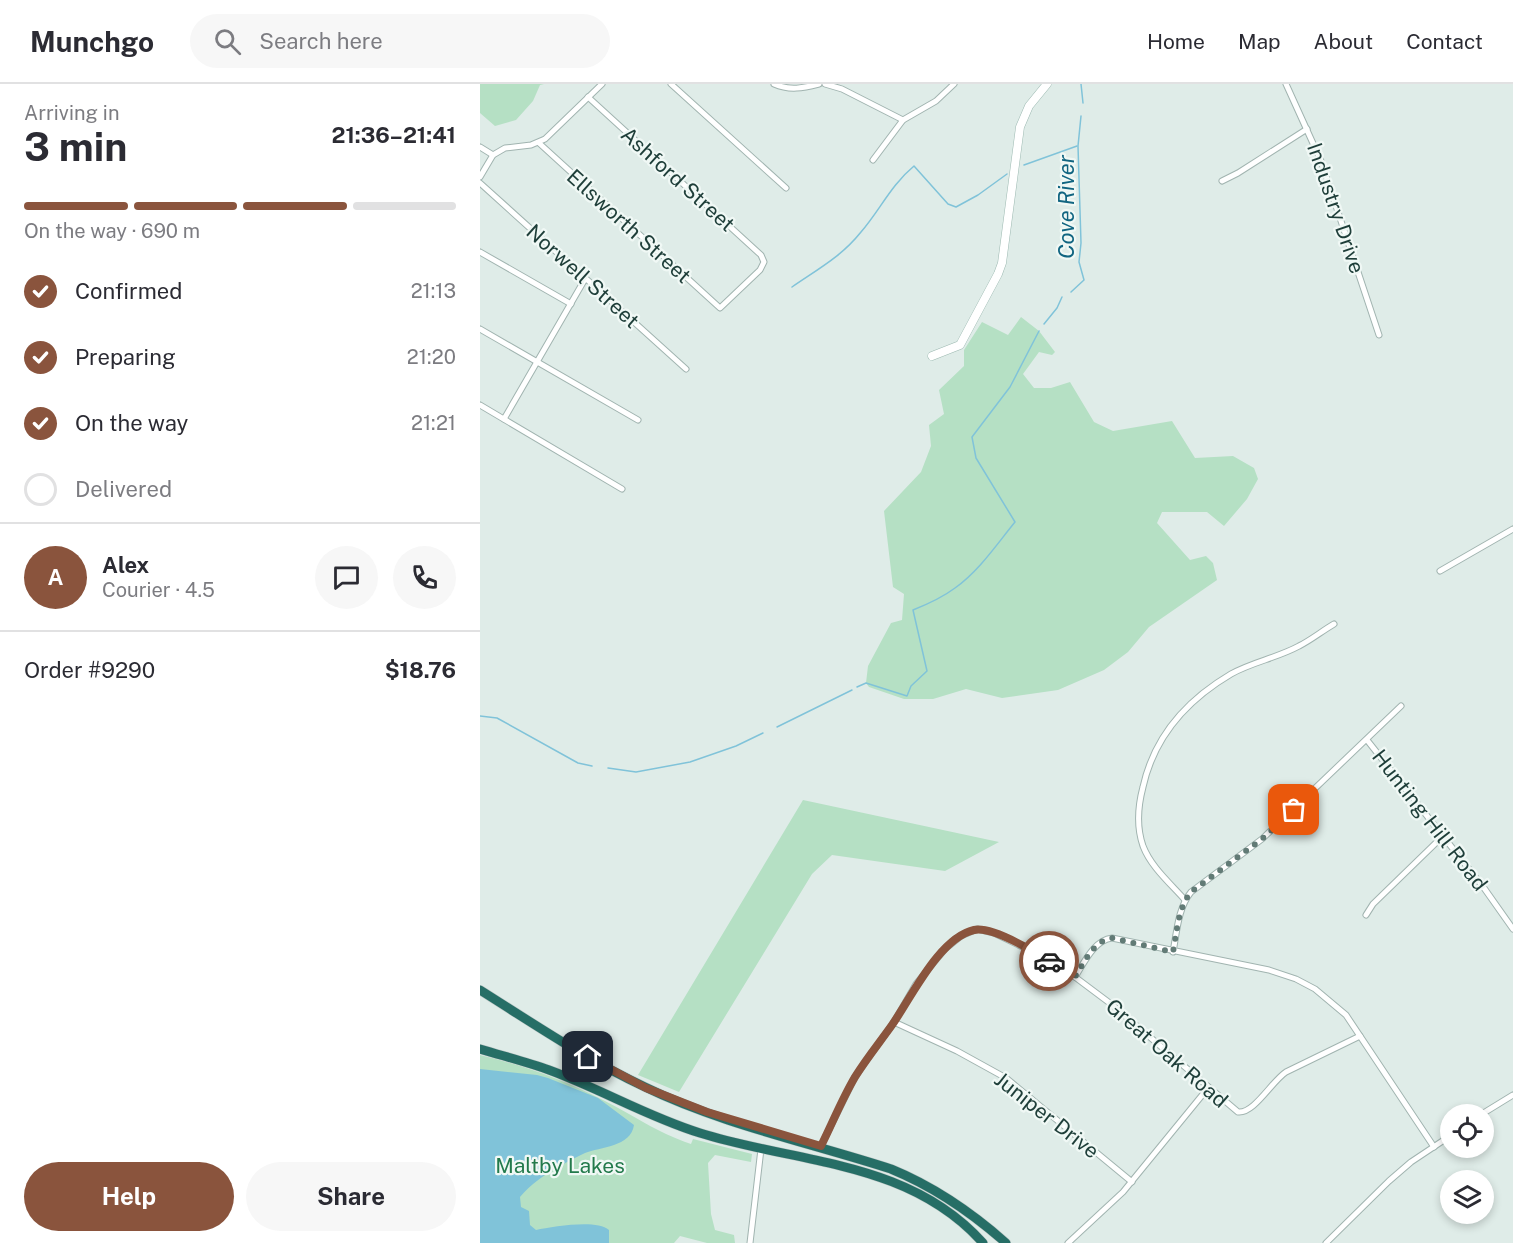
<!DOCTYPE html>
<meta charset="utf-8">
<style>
:root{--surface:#fff;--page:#f7f7f7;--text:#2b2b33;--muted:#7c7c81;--line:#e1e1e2;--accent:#8a543d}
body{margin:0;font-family:"Public Sans",sans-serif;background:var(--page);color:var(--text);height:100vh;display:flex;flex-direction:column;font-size:22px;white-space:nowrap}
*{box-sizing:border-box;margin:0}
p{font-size:20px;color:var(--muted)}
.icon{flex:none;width:33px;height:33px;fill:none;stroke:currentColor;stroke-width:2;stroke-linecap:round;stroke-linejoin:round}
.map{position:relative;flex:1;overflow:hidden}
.sheet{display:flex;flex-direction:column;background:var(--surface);width:480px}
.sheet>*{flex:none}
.controls{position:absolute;left:960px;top:1020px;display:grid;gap:12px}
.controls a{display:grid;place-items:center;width:54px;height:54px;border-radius:50%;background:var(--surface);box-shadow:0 3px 9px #0003;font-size:30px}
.pin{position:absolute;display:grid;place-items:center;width:51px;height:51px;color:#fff;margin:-26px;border-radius:12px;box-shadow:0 3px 9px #0006}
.courier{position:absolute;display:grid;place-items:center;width:60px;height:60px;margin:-30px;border:4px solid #8a543d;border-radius:50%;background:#fff;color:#222;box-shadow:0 2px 8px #0007}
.overview em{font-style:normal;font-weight:700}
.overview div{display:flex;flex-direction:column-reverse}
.overview{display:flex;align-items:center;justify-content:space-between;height:102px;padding:0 24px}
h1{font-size:39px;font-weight:700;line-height:45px}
.bar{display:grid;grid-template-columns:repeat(4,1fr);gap:9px 6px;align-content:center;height:72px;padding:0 24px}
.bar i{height:8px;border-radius:4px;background:var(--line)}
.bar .current{background:var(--accent)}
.bar p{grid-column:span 4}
.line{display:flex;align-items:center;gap:15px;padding:0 24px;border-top:2px solid var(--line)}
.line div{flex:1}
.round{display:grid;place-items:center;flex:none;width:63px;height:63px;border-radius:32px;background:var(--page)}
ol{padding:0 24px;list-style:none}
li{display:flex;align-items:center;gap:18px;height:66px}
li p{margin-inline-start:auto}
li .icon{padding:6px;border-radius:50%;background:var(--accent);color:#fff;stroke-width:4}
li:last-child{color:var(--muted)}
li i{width:33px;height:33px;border:3px solid var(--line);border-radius:50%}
.button{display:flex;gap:12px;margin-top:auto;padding:12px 24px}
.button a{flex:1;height:69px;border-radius:36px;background:var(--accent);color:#fff;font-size:24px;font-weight:700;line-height:69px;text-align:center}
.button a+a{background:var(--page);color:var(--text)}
header{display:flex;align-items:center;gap:36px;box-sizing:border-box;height:84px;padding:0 30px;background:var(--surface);border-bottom:2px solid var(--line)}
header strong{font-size:28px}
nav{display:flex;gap:33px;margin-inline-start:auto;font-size:21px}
.search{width:420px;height:54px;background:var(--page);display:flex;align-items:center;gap:15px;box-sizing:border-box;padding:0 21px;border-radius:33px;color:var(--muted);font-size:22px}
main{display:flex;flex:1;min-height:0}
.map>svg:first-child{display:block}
.green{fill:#b5e0c4}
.water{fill:#80c3d9}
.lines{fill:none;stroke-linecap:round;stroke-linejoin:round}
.stream{stroke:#80c3d9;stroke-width:1.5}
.street-casing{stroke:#a1b4b0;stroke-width:7}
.secondary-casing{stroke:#9cb9b1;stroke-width:9}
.highway-casing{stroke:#c0c9c8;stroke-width:10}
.street{stroke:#fff;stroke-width:5}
.secondary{stroke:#fff;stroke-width:8}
.highway{stroke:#266e66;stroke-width:9}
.done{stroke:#627b76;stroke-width:6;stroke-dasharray:0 10.8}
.route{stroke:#8a543d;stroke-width:8}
.labels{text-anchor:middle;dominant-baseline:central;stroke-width:4.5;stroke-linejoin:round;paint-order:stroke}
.street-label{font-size:21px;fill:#1e3e39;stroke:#f0f8f5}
.park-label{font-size:21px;fill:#237a4c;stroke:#f0f8f5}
.water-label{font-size:22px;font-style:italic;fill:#116581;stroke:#f0f8f5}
</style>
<header>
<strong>Munchgo</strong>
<div class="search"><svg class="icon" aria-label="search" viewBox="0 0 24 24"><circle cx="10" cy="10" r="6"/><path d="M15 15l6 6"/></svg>Search here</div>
<nav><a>Home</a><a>Map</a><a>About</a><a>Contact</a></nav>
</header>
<main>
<section class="sheet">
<div class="overview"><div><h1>3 min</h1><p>Arriving in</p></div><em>21:36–21:41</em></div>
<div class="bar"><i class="current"></i><i class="current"></i><i class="current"></i><i></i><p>On the way · 690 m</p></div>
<ol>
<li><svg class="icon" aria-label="check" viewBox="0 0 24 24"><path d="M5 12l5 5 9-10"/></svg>Confirmed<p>21:13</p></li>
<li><svg class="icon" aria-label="check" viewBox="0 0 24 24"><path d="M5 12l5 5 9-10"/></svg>Preparing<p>21:20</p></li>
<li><svg class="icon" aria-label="check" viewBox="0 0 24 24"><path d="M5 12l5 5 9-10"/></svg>On the way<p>21:21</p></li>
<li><i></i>Delivered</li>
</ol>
<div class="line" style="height:108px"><b class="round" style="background:var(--accent);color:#fff">A</b><div><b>Alex</b><p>Courier · 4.5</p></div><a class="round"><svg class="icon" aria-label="chat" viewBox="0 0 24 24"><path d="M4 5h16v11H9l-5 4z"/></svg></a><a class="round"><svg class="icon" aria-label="phone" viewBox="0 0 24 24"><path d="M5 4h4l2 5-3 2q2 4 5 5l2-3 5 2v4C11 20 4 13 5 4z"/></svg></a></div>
<div class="line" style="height:78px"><div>Order #9290</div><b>$18.76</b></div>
<div class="button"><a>Help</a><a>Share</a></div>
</section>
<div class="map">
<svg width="1033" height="1159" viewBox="0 0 1033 1159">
<rect width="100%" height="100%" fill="#dfece8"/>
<g class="green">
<path d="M0 0H64L60 1 53 17 36 36 15 42 0 29Z"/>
<path d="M541 233 559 247 575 268 572 271 559 268 543 290 554 304H571L590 298 614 338 633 347 692 337 715 374 753 372 774 384 778 395 767 415 744 442 727 428H682L677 439 710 476 726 472 733 479 737 496 669 543 648 568 624 586 578 606 522 614 486 605 453 615H424L389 603 386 599 388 582 411 539 422 536 424 510 413 503 404 427 441 388 451 362 449 341 464 330 459 306 484 282V266L502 238 528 251Z"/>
<path d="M323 716 519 758 465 787 352 771 332 790 199 1008 158 991Z"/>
<path d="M0 971C42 981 82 995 121 1015 153 1031 176 1048 211 1060L213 1055 272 1070 271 1078 235 1071 228 1079 231 1130 235 1146 254 1151 255 1159H227L200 1152 194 1159H0Z"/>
</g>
<path class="water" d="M0 985 57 991 68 994 118 1014 154 1041C151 1063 120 1063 105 1069 97 1073 88 1077 80 1082 66 1089 50 1101 40 1113L41 1123 49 1127 50 1141 56 1146C73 1143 116 1135 129 1146V1159H0Z"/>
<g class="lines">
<g class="stream">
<path d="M601 0 603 19"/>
<path d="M544 81 597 62"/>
<path d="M312 203C338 185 361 173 381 148 400 126 411 101 434 82L468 120 476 123 498 111 527 90"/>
<path d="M591 208 604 196 599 178 601 159 598 62 601 32"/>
<path d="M564 240 577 224 582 213"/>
<path d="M377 603 386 599 427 612 431 602 447 587 433 526C448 520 463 513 475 504 499 487 517 460 535 438L496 374 492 353 530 303 559 247"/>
<path d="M0 632 17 634 98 679 112 682"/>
<path d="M297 643 372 606"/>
<path d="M128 684 156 688 210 678 256 662 283 649"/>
</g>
<g class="street-casing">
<g id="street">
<path d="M191 0 306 104"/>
<path d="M294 0C310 7 323 4 339 0"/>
<path d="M345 0 362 5 423 36"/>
<path d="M806 0 841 77 899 251"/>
<path d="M59 59 240 224 280 186 284 178 281 171 108 13"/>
<path d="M0 63 13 71"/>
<path d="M393 76 423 36 456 17 474 0"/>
<path d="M0 93 13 71 25 64 51 61 65 55 122 0"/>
<path d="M742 97 758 89 827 45"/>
<path d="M0 99 206 285"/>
<path d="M0 168 91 220"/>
<path d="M0 245 158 336"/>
<path d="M0 321 142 405"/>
<path d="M24 335 105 195"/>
<path d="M960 487 1033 445"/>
<path d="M887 656 1004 804 1033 845"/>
<path d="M705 816C690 799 671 783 663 762 656 742 658 722 663 703 674 653 707 616 751 590 772 578 797 574 819 562 831 556 842 547 854 540"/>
<path d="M886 831 893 820 963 752"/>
<path d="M693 868C697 847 698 824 711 808L782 755 921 622"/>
<path d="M595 893C604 879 614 856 632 854L789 886 816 895 835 905 866 931 954 1063"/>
<path d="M414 938 477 967 526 994 652 1098"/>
<path d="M1002 1030 1033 1011"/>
<path d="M341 1062 375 993 414 938 436 900 465 865 481 852 497 845 514 849 557 870 595 893 631 920 758 1028C774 1030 792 997 806 988L880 952"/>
<path d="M270 1159 281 1065"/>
<path d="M588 1159 643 1108 728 1004"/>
<path d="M846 1159 909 1097 931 1078 970 1052"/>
</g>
</g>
<g class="secondary-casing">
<path id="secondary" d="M452 272 480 261 518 190 522 179 540 43 549 22 567 0"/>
</g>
<g class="highway-casing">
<g id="highway">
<path d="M0 906C54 940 107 976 165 1003 241 1040 331 1059 411 1085 455 1103 491 1128 526 1159"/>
<path d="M0 965C23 972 47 978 69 986 121 1005 168 1033 220 1049 319 1080 429 1076 503 1159"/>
</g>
</g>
<use href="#street" class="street"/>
<use href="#secondary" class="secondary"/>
<use href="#highway" class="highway"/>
</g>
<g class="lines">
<path class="done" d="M569 877 595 893C604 879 613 857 632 854L693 868C697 847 698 824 711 808L782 755 814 726"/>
<path class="route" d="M108 973 166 1004 227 1028 341 1062C352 1040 362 1015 375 993 386 975 400 958 412 941 431 914 459 854 494 846 512 842 553 867 569 877"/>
</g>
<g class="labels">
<g class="street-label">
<text transform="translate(198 95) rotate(42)">Ashford Street</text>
<text transform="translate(856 124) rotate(71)">Industry Drive</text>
<text transform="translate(149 142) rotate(42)">Ellsworth Street</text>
<text transform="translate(103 192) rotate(42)">Norwell Street</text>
<text transform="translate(950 736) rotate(52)">Hunting Hill Road</text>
<text transform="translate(687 969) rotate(41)">Great Oak Road</text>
<text transform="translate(567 1031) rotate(38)">Juniper Drive</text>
</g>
<g class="park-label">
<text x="80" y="1081">Maltby Lakes</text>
</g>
<g class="water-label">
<text transform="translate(586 123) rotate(-90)">Cove River</text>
</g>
</g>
</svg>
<div class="controls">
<a><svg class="icon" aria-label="locate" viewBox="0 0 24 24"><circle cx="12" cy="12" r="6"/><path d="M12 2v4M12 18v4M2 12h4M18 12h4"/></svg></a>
<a><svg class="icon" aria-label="layers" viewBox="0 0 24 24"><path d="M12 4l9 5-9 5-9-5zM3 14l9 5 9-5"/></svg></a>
</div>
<div class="pin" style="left:814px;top:726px;background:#ea580c"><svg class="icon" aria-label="bag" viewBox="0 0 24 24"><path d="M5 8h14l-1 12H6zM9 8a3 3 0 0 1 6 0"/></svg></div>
<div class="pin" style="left:108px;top:973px;background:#1f2937"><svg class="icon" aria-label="home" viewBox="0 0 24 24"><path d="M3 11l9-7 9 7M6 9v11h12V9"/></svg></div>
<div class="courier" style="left:569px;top:877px"><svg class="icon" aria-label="car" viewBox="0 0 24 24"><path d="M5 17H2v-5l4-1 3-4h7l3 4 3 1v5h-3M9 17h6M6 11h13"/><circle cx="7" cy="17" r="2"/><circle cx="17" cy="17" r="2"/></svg></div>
</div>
</main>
